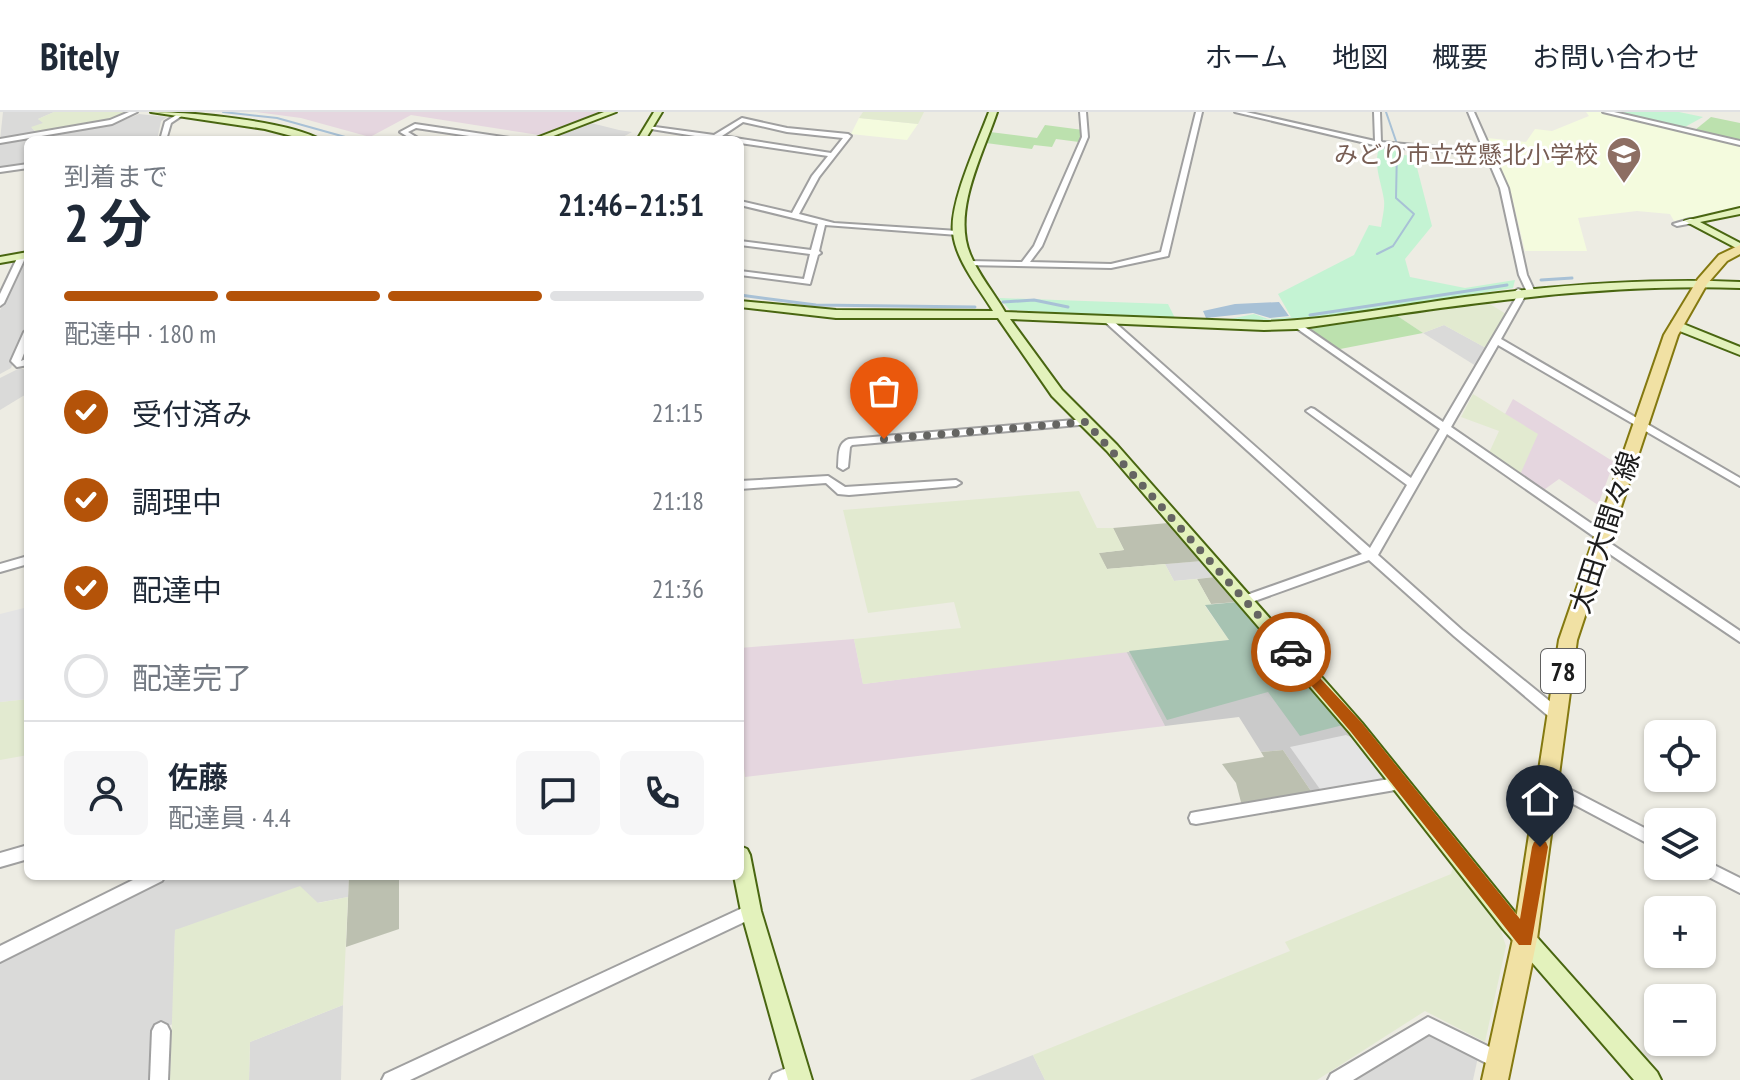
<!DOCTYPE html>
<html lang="ja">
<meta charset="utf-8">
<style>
:root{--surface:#fff;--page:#f6f6f7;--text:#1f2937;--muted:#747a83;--line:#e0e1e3;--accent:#b45309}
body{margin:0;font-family:"PT Sans Narrow","Noto Sans JP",sans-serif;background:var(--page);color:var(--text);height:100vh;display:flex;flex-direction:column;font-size:30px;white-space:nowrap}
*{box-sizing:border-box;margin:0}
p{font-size:26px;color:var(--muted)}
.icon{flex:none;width:44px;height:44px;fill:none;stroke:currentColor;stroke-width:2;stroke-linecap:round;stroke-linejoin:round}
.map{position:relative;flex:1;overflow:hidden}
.details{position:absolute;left:24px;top:24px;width:720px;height:744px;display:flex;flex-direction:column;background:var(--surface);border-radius:12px;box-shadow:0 2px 6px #0004}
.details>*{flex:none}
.tools{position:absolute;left:1644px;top:608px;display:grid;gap:16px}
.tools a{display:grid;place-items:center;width:72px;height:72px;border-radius:12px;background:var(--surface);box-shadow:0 2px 6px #0004;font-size:40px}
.pin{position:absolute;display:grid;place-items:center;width:68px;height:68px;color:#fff;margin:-82px -34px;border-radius:50% 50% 50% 0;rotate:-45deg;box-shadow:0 0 8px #0007}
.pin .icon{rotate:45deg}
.courier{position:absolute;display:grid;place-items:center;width:80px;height:80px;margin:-40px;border:6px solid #b45309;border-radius:50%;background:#fff;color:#222;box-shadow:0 2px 10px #0007}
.head em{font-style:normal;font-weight:700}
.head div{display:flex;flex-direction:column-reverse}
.head{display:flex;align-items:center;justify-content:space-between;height:136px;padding:0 40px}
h1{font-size:52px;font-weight:700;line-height:60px}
.bar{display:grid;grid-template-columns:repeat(4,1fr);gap:12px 8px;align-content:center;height:96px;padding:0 40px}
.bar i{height:10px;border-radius:6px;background:var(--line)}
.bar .active{background:var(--accent)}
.bar p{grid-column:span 4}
.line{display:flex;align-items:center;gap:20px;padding:0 40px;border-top:2px solid var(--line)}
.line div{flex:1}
.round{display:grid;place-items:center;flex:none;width:84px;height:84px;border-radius:12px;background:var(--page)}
ol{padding:0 40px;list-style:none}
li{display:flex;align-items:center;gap:24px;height:88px}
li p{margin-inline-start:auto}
li .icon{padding:8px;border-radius:50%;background:var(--accent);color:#fff;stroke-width:4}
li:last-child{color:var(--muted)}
li i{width:44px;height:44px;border:4px solid var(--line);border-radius:50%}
header{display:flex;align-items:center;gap:48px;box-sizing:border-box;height:112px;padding:0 40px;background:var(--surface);border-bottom:2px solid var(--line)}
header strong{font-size:38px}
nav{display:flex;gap:44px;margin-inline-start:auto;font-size:28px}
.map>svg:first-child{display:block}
.residential{fill:#dadad9}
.industrial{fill:#e5d6df}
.education{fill:#f4fbde}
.religious{fill:#cacaca}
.construction{fill:#bcc0b0}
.farmland{fill:#e2ead0}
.grass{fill:#bce1ae}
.cemetery{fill:#a7c3b2}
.park{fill:#c4f3d3}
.parking{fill:#e4e4e4}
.water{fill:#a8c1d6}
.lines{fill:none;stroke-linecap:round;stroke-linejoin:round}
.stream-far1{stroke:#a8c1d6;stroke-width:2}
.stream{stroke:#a8c1d6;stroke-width:3}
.street-casing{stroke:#a0a0a0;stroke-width:4}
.secondary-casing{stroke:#496611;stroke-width:4}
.primary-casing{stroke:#847910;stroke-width:4}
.street{fill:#fff;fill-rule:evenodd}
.secondary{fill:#e3f2bc;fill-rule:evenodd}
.primary{fill:#f1e1a4;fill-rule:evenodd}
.route{fill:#b45309}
.done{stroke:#656562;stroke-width:8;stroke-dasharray:0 14.4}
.labels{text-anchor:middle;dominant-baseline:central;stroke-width:6;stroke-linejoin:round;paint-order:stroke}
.far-education-label{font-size:24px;fill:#785e54;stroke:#fff;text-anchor:end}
.shield{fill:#fff;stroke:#606060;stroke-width:2}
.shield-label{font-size:26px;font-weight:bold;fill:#1c1c1c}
.street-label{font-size:28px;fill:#1c1c1c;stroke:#fff}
</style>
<header>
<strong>Bitely</strong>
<nav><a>ホーム</a><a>地図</a><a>概要</a><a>お問い合わせ</a></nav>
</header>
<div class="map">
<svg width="1740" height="968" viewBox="0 0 1740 968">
<rect width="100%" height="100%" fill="#edece3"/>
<g class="residential">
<path d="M3 0H54L38 7 44 11 32 16 37 21 0 28Z"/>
<path d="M139 2 167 5 161 9 157 28H28V51L0 56V32L114 12Z"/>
<path d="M591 11 619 18 632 20 617 28 553 26Z"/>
<path d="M28 145V214L11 256 0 262V198Z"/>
<path d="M1444 213 1486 236 1476 254 1423 221Z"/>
<path d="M20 256 28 259V281L0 298V266Z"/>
<path d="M1202 449 1215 465 1174 469 1165 452Z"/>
<path d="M176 764H349L348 785 175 818 173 912 151 920 149 968H0V848L148 774Z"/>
<path d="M343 893 341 968H249L250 930Z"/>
<path d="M1438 923 1478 945 1473 968H1356L1426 924Z"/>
<path d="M1033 943 1045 968H970Z"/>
</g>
<g class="industrial">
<path d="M256 0H603L539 23 411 3 370 25 301 6Z"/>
<path d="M1513 287 1614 350 1598 393 1559 367 1541 380 1519 365 1505 302Z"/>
<path d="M854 527 863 572 1126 539 1165 614 745 665 740 621V536Z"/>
</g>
<g class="education">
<path d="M1586 0H1601L1740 32V94L1674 109 1670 102 1637 99 1578 106 1587 139H1525L1511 81 1487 26 1526 30 1535 17 1552 19 1589 4Z"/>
<path d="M859 6 918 12 907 28 851 22Z"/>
</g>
<path class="religious" d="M1237 490 1343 613 1385 666 1313 682 1283 638 1261 640 1239 605 1165 614 1126 539 1229 528Z"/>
<g class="construction">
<path d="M1168 411 1202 449 1107 457 1098 441 1124 438 1113 416Z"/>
<path d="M1215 465 1237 490 1211 492 1197 467Z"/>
<path d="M1283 638 1313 682 1242 694 1236 671 1222 652 1264 645 1261 640Z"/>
<path d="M349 764H399V817L346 835Z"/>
</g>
<g class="farmland">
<path d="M54 0H128L112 8 37 21 31 15 43 11 38 7Z"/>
<path d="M863 0H924L918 12 859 6Z"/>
<path d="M1485 189 1506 202 1486 236 1444 213 1423 221 1396 203Z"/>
<path d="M1473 282 1538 322 1519 365 1488 343 1499 319 1461 305Z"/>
<path d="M1079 379 1097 416H1113L1124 438 1099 441 1107 457 1165 452 1174 469 1197 467 1211 492 1205 494 1229 528 863 572 854 527 961 516 954 490 868 501 843 398Z"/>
<path d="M28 587V643L0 648V590Z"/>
<path d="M1453 755 1500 816 1506 834 1485 930 1425 899 1317 968H1045L1033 943 1290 839 1285 830 1451 762Z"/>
<path d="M300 774 318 791 348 785 343 893 250 930 249 968H170L175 818Z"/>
</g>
<g class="grass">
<path d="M1711 5 1740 11V29L1695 18Z"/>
<path d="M1045 13 1083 18 1079 30 1056 27 1052 35 1034 33 1032 37 986 31 990 20 1037 26Z"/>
<path d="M1396 203 1423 221 1335 238 1305 217Z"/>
</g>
<path class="cemetery" d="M1237 490 1343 613 1300 624 1268 580 1167 608 1129 539 1229 528 1205 493Z"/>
<g class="park">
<path d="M1625 0H1679L1703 5 1683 16 1622 2Z"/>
<path d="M1380 34 1401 37 1403 43 1414 44 1432 114 1405 147 1410 165 1465 176 1515 168 1513 176C1437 188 1360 203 1284 207 1193 212 1101 203 1010 198L999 186 1168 192 1175 206 1225 208 1254 202 1268 207 1291 205 1278 182 1354 143 1369 113 1381 115C1382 107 1385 96 1384 88 1382 71 1372 52 1380 34Z"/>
</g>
<g class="parking">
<path d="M28 495V587L0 590V502Z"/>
<path d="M1346 623 1353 626 1385 666 1322 680 1290 635Z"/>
</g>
<path class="water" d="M1279 190 1289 204 1270 206 1253 201 1206 206 1203 199 1235 192Z"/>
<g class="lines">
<g class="stream-far1">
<path d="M223 0 277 6 356 28"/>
<path d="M1386 0 1397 32"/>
<path d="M1377 142 1393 134 1414 102 1396 86 1397 37"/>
</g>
<g class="stream">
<path d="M1541 168 1572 166"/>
<path d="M740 183 816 193 975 195"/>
<path d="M1003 190 1034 188 1068 195"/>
<path d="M1310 203 1507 173"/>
</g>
<g class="street-casing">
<g id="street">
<path d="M129 0H137L112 12 0 31V27L110 8Z"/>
<path d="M1080 0H1086L1088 25 1042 134 1030 150 1111 152 1161 140 1196 0H1202L1168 144 1111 156 966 153 965 151 969 149 1022 150 1034 134 1082 25Z"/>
<path d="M1235 0H1246L1375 29 1374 0H1380L1381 30 1484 39 1468 0H1474L1508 76 1527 163 1534 178 1527 180 1519 163 1500 76 1486 43 1378 34Z"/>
<path d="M1603 0H1614L1740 29V33Z"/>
<path d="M178 2 183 3 171 11 166 28H160L165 10Z"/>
<path d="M742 6 787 16 848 22 851 24 819 65 799 102 834 111 958 119 962 121 958 123 825 113 819 139 821 141 818 143 810 172 740 163V159L804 167 810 142 740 133V129L811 138 818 112 740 93V89L792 101 812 64 828 44 740 31V28H720L645 16 648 14 714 23ZM743 10 787 20 843 26 831 41 722 24Z"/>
<path d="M415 12 510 26 513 28H496L416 16 408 20 421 28H413L400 20Z"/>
<path d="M28 52V56L0 60V56Z"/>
<path d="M1690 107H1693V111L1677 114 1673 112Z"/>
<path d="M19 142 26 144 4 191 0 194V182Z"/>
<path d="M1518 177 1521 178 1524 186 1501 227 1740 366V374L1498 233 1451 315 1605 421 1607 424 1604 427 1740 519V530L1595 432 1593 429 1596 426 1447 322 1378 443 1462 518 1563 600 1565 604 1563 608 1558 609 1553 608 1454 524 1369 448 1249 491H1241L1239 488 1241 485 1362 442 1104 209 1108 206 1111 207 1370 436 1407 373 1306 299 1311 296 1314 297 1411 366 1440 317 1292 213 1293 211H1299L1443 310 1516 186 1514 180Z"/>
<path d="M28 217V231L21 249 28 246V253L17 255 11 249 24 220Z"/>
<path d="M1086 307 1091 310 1090 312 852 333 850 335 848 355 843 358 838 355C839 344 837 331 849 327Z"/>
<path d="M828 364 845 375 956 368 961 371 956 374 849 383 838 382 826 371 740 377V369Z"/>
<path d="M28 444V452L0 460V452Z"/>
<path d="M1401 665 1406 667 1408 671 1406 675 1401 677 1196 712 1191 711 1189 706 1191 701 1196 700Z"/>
<path d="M1550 667 1658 723V737L1545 677 1543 673 1545 669Z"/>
<path d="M28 733V747L0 755V741Z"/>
<path d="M1702 747 1740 766V781L1697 759 1694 754H1702Z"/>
<path d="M141 764H165L162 769 0 850V834Z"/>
<path d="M751 792 757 794 759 799 757 804 410 968H382L385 962Z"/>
<path d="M1428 905 1506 943 1509 949 1506 955 1500 958 1494 955 1429 922 1353 968H1328L1331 962Z"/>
<path d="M161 910 167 913 170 919 168 968H150L152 919 155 913Z"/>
<path d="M798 951 804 954 807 960 804 966 800 968H770L773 962Z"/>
</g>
</g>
<g class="secondary-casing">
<g id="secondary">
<path d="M151 0C191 0 288 9 321 28H307L265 17Z"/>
<path d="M604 0H616L543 28H531Z"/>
<path d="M654 0H662L645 28H637Z"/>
<path d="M989 0H997C983 42 952 99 970 142 978 162 994 181 1005 200L1264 210C1331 208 1398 194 1465 185 1557 173 1647 166 1740 170V176C1590 171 1444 195 1296 217L1264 218 1010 207 1062 278 1117 333 1362 611 1517 803 1657 960 1661 968H1634L1503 817 1350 621 1107 339 1052 284 998 206H836L740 195V189L836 198 993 199C979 176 956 149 953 121 949 91 978 30 989 0Z"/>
<path d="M1740 96V102L1700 110 1740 131V138L1685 109Z"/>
<path d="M28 140V146L0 151V145Z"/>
<path d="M1676 209 1740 235V243L1672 216V210Z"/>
<path d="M740 734 747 737 750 743 761 799 812 968H788L741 799 734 764H740Z"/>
</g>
</g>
<g class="primary-casing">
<path id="primary" d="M1740 133V142L1727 149 1707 172 1678 223 1577 528 1537 827 1508 968H1482L1513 827 1559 528 1664 223 1698 167 1719 143Z"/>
</g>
<use href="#street" class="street"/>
<use href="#secondary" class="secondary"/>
<use href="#primary" class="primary"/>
</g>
<path class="route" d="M1291 535 1362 611 1520 807 1532 735 1534 730H1546L1548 735 1531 833H1519L1351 620 1286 544 1284 540Z"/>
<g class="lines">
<path class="done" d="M884 327 1086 310 1291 540"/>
</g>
<defs>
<g id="school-pin" transform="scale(1.8)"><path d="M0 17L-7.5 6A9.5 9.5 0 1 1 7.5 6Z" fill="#8d6e63" stroke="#fff"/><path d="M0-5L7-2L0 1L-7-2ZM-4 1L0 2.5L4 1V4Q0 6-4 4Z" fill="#fff"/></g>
</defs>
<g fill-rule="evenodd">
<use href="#school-pin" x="1624" y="42"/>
</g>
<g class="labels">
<g class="far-education-label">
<text x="1598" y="42">みどり市立笠懸北小学校</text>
</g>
<rect class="shield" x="1541" y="537" width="44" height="44" rx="6"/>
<g class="shield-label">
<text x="1563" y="559">78</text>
</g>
<g class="street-label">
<text transform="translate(1604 420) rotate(-72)">太田大間々線</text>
</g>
</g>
</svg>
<div class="tools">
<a><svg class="icon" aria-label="locate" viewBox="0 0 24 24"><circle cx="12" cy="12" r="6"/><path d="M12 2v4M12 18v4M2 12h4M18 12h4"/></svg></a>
<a><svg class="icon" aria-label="layers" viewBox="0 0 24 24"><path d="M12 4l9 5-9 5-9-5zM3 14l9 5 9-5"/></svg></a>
<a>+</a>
<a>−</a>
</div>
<div class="pin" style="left:884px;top:327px;background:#ea580c"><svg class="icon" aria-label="bag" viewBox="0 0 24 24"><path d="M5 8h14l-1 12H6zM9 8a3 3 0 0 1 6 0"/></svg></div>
<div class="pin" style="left:1540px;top:735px;background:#1f2937"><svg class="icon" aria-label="home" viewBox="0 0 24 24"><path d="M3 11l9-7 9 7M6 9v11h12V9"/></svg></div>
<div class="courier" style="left:1291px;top:540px"><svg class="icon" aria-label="car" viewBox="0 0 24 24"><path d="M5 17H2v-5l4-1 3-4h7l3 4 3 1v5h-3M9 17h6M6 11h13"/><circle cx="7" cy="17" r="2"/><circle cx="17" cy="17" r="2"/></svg></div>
<section class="details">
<div class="head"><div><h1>2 分</h1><p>到着まで</p></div><em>21:46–21:51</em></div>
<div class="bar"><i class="active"></i><i class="active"></i><i class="active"></i><i></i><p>配達中 · 180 m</p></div>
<ol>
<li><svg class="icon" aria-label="check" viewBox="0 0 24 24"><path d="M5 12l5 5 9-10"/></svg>受付済み<p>21:15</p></li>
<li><svg class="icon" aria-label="check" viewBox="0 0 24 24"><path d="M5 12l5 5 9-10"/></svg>調理中<p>21:18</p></li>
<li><svg class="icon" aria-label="check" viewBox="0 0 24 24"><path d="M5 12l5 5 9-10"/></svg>配達中<p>21:36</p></li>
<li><i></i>配達完了</li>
</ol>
<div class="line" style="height:144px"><a class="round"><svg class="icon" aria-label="person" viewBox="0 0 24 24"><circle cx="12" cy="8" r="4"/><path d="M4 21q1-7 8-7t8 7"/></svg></a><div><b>佐藤</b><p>配達員 · 4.4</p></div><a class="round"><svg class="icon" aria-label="chat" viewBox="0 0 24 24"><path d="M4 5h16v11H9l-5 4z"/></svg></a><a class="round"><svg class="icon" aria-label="phone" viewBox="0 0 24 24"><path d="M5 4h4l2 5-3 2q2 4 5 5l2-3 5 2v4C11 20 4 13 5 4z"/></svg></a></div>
</section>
</div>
